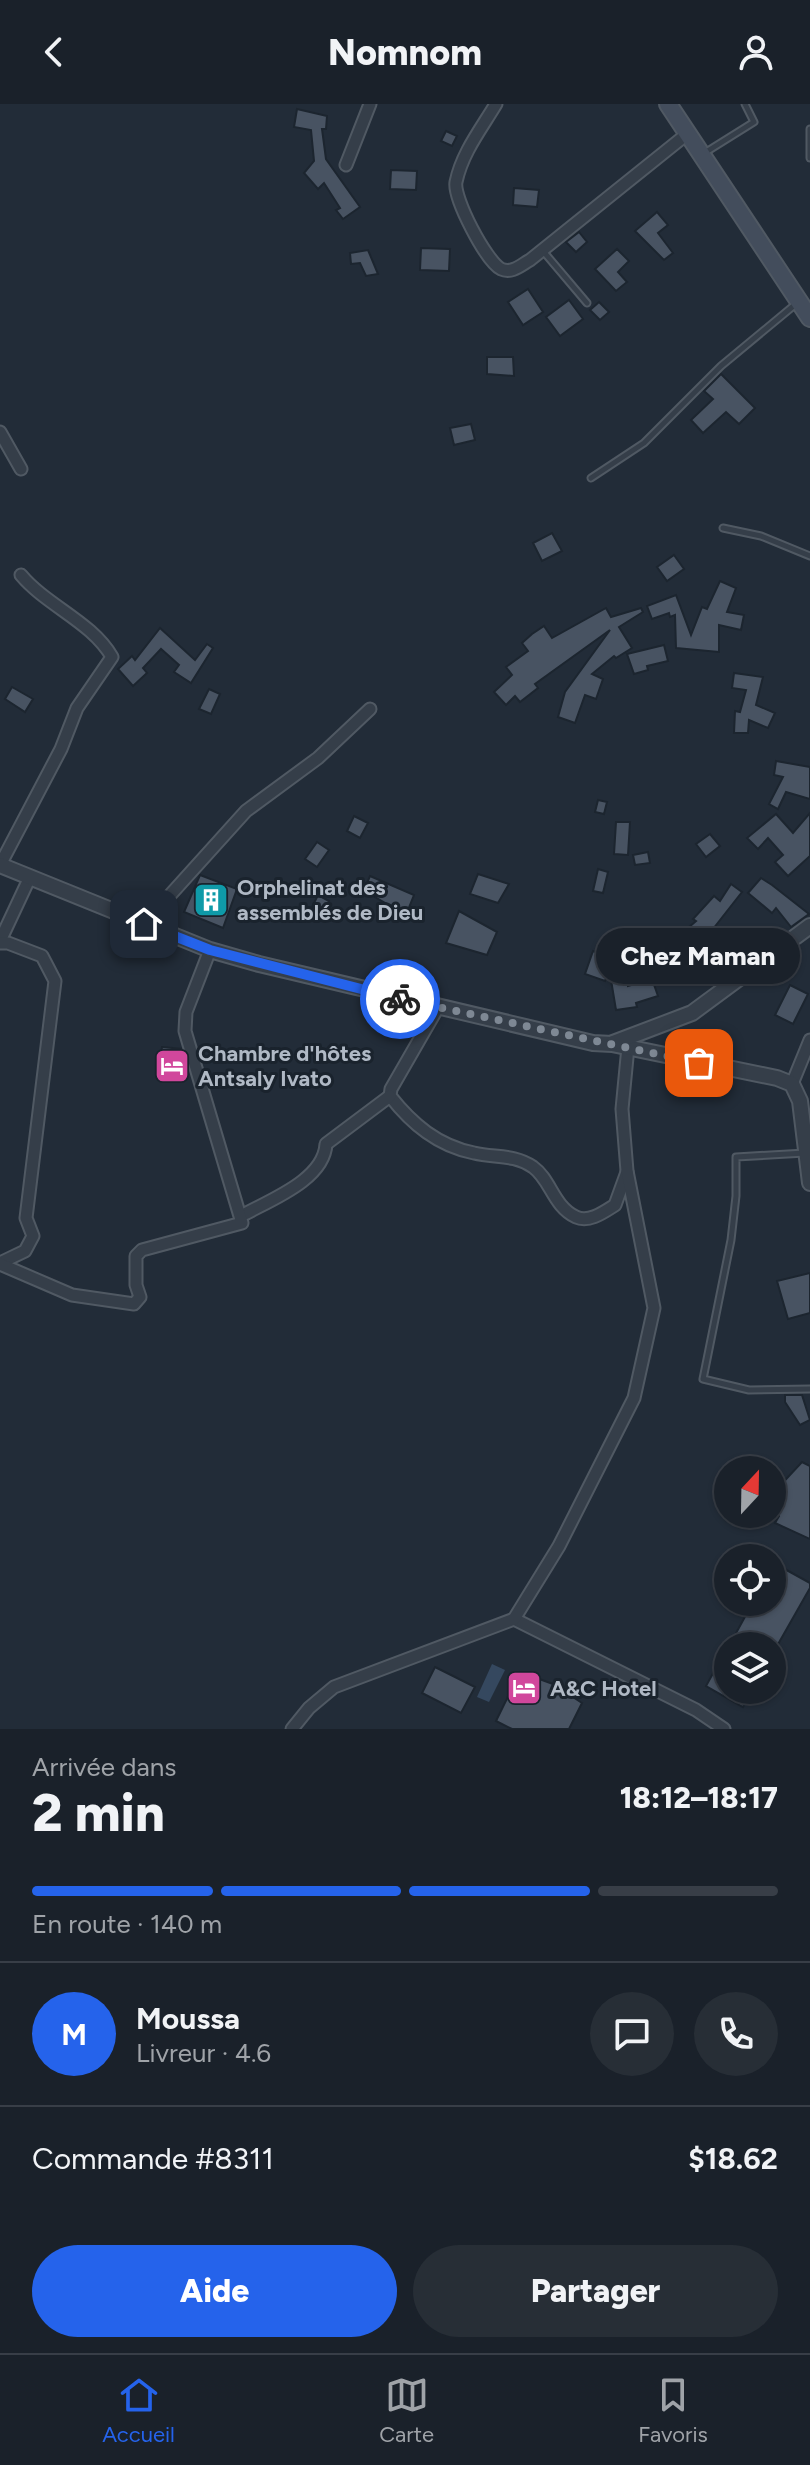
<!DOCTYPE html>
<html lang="fr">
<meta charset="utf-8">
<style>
:root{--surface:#1a212a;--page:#272e36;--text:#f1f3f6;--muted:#9fa3a8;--line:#383e47;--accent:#2563eb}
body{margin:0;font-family:Figtree,sans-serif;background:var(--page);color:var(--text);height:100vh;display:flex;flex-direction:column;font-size:30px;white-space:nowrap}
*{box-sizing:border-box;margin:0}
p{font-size:26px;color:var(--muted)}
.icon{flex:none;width:44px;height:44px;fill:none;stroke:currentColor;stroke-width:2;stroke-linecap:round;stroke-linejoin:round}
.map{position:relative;height:1625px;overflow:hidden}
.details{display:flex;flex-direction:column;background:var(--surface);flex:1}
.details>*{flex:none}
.needle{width:52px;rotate:22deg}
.fabs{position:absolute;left:714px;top:1352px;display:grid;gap:16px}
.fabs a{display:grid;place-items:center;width:72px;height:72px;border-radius:50%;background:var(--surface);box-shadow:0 2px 6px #0004,0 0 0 2px var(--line);font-size:40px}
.pin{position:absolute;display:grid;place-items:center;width:68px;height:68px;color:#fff;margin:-34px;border-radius:16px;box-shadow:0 4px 12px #0006}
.courier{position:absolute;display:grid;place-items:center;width:80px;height:80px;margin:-40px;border:6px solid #2563eb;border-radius:50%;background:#fff;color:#222;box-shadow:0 2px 10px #0007}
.bubble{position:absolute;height:56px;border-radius:28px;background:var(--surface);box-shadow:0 2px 6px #0004,0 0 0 2px var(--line);font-size:26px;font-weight:800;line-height:56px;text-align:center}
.summary em{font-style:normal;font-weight:800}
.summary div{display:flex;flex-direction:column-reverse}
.summary{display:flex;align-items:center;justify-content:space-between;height:136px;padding:0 32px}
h1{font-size:52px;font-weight:800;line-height:60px}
.bar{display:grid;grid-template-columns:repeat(4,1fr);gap:12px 8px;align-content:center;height:96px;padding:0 32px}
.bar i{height:10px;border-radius:6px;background:var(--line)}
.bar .active{background:var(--accent)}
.bar p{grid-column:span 4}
.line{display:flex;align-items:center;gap:20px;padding:0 32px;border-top:2px solid var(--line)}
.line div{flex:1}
.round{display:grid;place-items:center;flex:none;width:84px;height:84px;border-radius:42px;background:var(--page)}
.primary-button{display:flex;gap:16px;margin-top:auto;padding:16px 32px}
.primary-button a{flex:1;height:92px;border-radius:48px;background:var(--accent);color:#fff;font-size:32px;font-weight:800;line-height:92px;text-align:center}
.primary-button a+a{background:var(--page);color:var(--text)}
header{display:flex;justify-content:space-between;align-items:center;height:104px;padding:0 32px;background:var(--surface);font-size:36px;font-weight:800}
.menu{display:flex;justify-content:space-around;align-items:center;height:112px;border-top:2px solid var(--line);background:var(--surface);font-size:22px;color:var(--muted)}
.menu a{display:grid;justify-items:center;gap:4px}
.menu .active{color:var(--accent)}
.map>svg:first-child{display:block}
.water{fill:#35485f}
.building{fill:#485362;stroke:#1c252f;stroke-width:2}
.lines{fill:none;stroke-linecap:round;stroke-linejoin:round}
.service-casing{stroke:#505963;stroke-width:9}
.minor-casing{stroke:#505963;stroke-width:15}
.tertiary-casing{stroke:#505963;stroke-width:18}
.secondary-casing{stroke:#505963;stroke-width:20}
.service{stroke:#353e49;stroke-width:5}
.minor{stroke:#353e49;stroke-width:11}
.tertiary{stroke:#353e49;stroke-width:14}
.secondary{stroke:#434d5c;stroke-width:16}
.done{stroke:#7e8894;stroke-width:8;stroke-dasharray:0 14.4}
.route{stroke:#2563eb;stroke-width:10}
.labels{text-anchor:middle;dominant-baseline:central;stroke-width:6;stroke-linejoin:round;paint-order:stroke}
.poi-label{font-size:22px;font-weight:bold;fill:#b0b9c5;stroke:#1a232d;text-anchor:start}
</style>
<header><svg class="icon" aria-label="back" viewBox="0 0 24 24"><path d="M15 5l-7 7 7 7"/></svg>Nomnom<svg class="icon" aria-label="person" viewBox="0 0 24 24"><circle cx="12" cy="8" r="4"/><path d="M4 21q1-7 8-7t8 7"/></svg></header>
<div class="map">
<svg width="810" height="1625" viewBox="0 0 810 1625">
<rect width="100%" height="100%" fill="#222c38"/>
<path class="water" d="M492 1560 505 1566 489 1598 477 1593Z"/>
<g class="building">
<path d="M297 5 327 12 326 25H322L326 55 360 103 343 115 336 106 340 104 324 79 318 85 304 69 314 57 311 26 294 23Z"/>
<path d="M446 27 457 32 452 42 441 37Z"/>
<path d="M391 66 417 67 416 86 390 85Z"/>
<path d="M514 84 539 86 537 103 513 101Z"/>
<path d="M657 108 668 121 658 129 673 149 664 156 635 127Z"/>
<path d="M579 128 587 138 576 148 566 138Z"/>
<path d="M421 144 450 145 449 167 420 166Z"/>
<path d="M617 145 629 157 618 168 627 178 616 187 595 165Z"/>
<path d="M368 146 378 170 366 172 360 159 351 160 350 149Z"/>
<path d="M528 185 543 208 523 221 508 198Z"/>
<path d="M569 196 583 215 560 232 546 213Z"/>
<path d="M599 198 609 208 600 216 590 206Z"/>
<path d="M487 253H513L514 272 487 270Z"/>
<path d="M721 270 755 304 739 320 726 308 703 329 691 316 713 295 704 287Z"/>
<path d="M471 320 475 336 454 341 450 324Z"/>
<path d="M552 429 562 447 542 457 533 439Z"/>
<path d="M674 451 684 465 667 477 657 463Z"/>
<path d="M720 477 736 484 727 508 744 511 741 526 719 521V548L676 544 675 511 670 513 669 509 652 515 647 502 676 491 691 531 702 503 707 505Z"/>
<path d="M606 504 611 513 641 504 643 508 619 523 632 544 616 554 614 552 592 570 603 575 596 595 585 591 575 619 558 613 565 588 610 526 535 580 538 584 520 598 515 592 506 601 494 588 512 571 506 563 528 547 522 539 532 530 544 522 552 534Z"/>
<path d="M160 524 195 556 207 540 213 544 191 579 174 568 179 561 161 545 143 564 147 569 133 582 118 565 132 552 135 556Z"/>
<path d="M664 541 668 557 647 562 648 566 634 570 627 550Z"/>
<path d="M734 569 763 573 756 601 775 609 768 624 749 616 748 629H734L735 607 740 608 746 586 732 584Z"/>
<path d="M12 583 33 595 25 608 5 595Z"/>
<path d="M209 585 220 590 211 610 199 605Z"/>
<path d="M776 657 810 663V695L786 688 778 705 769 700 783 673 774 671Z"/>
<path d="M598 696 607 698 604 710 595 708Z"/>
<path d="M810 709V752L788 772 775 758 783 751 768 734 758 745 747 734 776 710 793 729Z"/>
<path d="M354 712 368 719 360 734 347 727Z"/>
<path d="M616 718H630L628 751 614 750Z"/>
<path d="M710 730 720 742 706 753 696 740Z"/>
<path d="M317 738 329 746 317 763 305 755Z"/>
<path d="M648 748 650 759 635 761 633 751Z"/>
<path d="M598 765 608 768 603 789 593 787Z"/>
<path d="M478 770 509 780 498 799 470 790Z"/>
<path d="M200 771 237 785 223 824 184 808Z"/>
<path d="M370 772 414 791 406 811 375 793 378 786 366 782Z"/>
<path d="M761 774 772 781 809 810 791 823 776 804 772 809 748 789Z"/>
<path d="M731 780 742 788 702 839 688 852 674 836 696 817 693 815 714 792 720 797Z"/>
<path d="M318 791 329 797 323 810 311 805Z"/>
<path d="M459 807 497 828 487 851 446 839Z"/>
<path d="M593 847 613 854 605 877 585 870Z"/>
<path d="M627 874 628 882 652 875 658 892 636 899 637 903 616 906 611 876Z"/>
<path d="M790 881 808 890 793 920 775 911Z"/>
<path d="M162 943 182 945 184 970 159 968Z"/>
<path d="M810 1169V1209L788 1215 777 1177Z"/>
<path d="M785 1291H802L810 1316 800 1321 785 1298Z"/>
<path d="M802 1358 810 1362V1435L775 1419 779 1412 774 1405 778 1398 775 1387Z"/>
<path d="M772 1458 810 1479V1484L777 1542H729L753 1498H772Z"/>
<path d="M728 1542V1586H752L743 1603 706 1582Z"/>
<path d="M435 1563 475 1583 461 1609 422 1589Z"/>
<path d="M520 1568 553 1580 582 1599 569 1625H512L496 1617Z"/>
</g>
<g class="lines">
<g class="service-casing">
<g id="service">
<path d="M810 25V54"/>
<path d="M706 48 754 18 745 0"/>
<path d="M543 147 587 199"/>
<path d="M591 374 644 339 721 262 797 199"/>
<path d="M723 424 761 432 810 452"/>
<path d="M805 1049 736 1053V1092L731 1136 703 1275 749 1286 810 1285"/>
</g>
</g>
<g class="minor-casing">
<g id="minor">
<path d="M496 0C481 25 462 49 456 78 453 94 486 157 501 165 512 170 521 161 530 156L687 30"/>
<path d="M346 61 370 0"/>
<path d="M0 328 21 365"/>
<path d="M0 761 61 645 77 604 112 553C92 518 47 502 21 471"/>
<path d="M144 820 246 707 318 654 370 605"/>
<path d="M0 837 30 773"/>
<path d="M0 839H8L42 852 55 877 26 1114 33 1132 25 1147 2 1158"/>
<path d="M437 905 391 985 390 992C412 1020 438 1042 474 1049 495 1054 514 1050 533 1063 551 1076 553 1102 576 1113 589 1119 604 1108 615 1101L627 1068"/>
<path d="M792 980 810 936"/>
<path d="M243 1111C270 1096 324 1076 326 1040L390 992"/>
<path d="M0 1160 72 1191 134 1200 140 1193 136 1181V1152L142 1146 242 1119 185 927 186 908 210 846"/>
<path d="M514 1515 696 1606 724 1625"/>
<path d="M292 1625 309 1604 334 1583 514 1515 559 1442 634 1294 654 1204 627 1067 622 1005 628 943"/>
</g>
</g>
<g class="tertiary-casing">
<g id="tertiary">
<path d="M0 761 210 846 259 860 593 939 612 940 777 974 792 980 800 997 810 1079"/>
<path d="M613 939 692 909 810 822"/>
</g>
</g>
<g class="secondary-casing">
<path id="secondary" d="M668 0 810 214"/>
</g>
<use href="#service" class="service"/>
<use href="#minor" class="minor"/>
<use href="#tertiary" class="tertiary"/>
<use href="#secondary" class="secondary"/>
</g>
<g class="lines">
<path class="done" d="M400 895 699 959"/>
<path class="route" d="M144 820 210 846 400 895"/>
</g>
<defs>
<g id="building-square" transform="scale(1.8)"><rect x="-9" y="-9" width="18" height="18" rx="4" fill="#0f9aa8" stroke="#1a232d"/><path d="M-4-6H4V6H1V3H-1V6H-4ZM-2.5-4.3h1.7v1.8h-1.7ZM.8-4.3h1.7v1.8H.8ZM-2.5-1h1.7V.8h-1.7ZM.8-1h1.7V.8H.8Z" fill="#fff"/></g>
<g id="hotel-square" transform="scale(1.8)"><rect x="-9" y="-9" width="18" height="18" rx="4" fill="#d1479c" stroke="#1a232d"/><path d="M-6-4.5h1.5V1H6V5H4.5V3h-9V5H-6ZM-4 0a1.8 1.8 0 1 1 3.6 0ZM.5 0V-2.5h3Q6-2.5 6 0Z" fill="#fff"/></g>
</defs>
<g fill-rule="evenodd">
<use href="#building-square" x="211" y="796"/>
<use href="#hotel-square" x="172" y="962"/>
<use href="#hotel-square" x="524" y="1584"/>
</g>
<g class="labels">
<g class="poi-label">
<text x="237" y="783">Orphelinat des<tspan x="237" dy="25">assemblés de Dieu</tspan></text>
<text x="198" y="949">Chambre d'hôtes<tspan x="198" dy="25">Antsaly Ivato</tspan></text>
<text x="550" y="1584">A&amp;C Hotel</text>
</g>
</g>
</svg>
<div class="fabs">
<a><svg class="needle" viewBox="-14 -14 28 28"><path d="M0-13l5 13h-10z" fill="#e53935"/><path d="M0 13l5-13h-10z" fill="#9fa3a8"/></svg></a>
<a><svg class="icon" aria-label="locate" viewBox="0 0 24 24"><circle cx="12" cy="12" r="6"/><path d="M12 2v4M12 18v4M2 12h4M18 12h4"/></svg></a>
<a><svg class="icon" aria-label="layers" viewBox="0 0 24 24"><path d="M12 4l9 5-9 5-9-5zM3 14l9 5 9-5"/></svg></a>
</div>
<div class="pin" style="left:699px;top:959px;background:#ea580c"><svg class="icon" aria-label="bag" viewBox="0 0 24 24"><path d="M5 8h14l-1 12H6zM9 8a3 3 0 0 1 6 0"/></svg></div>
<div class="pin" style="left:144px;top:820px;background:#1f2937"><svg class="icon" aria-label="home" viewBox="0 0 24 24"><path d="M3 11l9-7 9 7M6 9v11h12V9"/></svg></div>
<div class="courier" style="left:400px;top:895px"><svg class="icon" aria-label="bike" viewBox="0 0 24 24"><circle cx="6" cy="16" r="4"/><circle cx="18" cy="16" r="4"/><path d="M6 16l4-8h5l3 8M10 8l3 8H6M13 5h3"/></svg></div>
<div class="bubble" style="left:596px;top:824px;width:204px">Chez Maman</div>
</div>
<section class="details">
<div class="summary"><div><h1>2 min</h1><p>Arrivée dans</p></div><em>18:12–18:17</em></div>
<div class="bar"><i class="active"></i><i class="active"></i><i class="active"></i><i></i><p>En route · 140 m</p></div>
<div class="line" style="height:144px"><b class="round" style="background:var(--accent);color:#fff">M</b><div><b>Moussa</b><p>Livreur · 4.6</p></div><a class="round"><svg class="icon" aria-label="chat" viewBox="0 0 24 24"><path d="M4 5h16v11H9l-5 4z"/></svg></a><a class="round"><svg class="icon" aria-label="phone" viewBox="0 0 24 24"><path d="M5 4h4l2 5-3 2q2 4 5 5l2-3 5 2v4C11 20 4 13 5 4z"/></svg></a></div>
<div class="line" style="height:104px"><div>Commande #8311</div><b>$18.62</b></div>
<div class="primary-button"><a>Aide</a><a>Partager</a></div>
</section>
<nav class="menu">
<a class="active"><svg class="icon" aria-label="home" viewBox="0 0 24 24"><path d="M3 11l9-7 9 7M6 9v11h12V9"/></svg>Accueil</a>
<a><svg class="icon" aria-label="map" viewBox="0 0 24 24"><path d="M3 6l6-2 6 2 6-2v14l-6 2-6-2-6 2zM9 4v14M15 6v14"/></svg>Carte</a>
<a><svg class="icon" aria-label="saved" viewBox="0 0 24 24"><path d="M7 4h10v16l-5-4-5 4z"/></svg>Favoris</a>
</nav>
